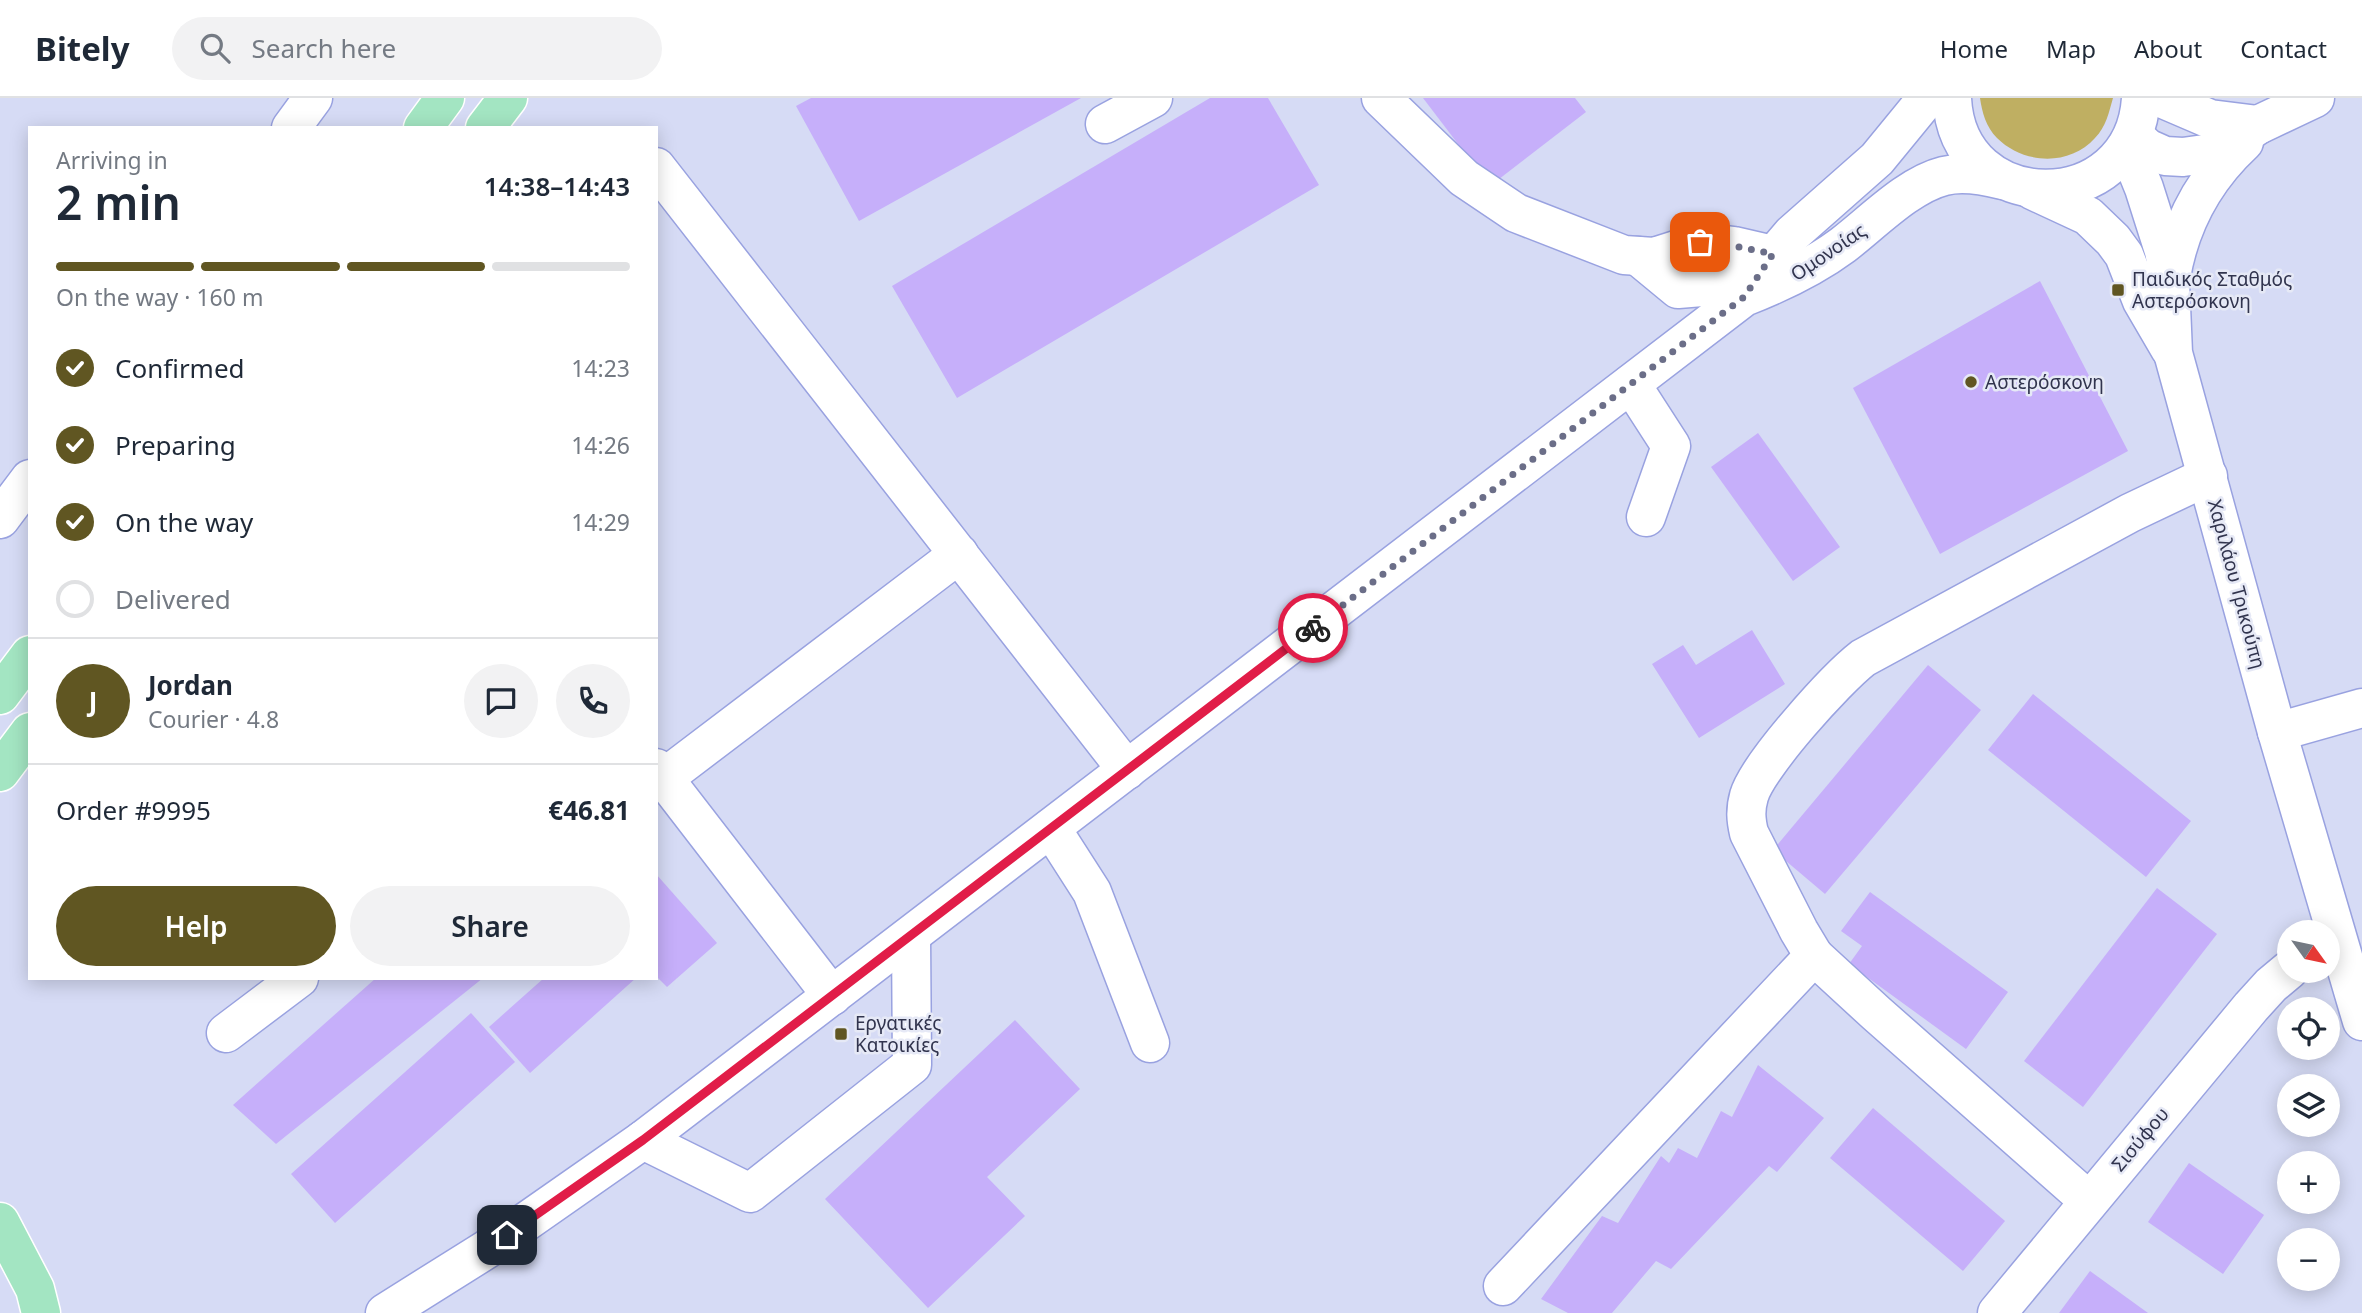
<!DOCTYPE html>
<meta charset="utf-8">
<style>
:root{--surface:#fff;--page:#f2f2f3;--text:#1f2937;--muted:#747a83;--line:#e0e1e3;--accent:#605622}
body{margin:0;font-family:"Noto Sans",sans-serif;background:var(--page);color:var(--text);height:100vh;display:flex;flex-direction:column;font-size:26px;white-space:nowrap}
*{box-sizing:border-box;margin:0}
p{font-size:23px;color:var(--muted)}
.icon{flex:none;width:38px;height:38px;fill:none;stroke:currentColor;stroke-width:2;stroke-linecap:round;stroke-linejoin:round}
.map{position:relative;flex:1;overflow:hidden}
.drawer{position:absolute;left:28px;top:28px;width:630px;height:854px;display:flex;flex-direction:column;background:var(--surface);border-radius:0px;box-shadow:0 4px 18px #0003}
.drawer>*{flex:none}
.needle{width:46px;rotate:123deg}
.controls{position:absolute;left:2277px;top:822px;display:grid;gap:14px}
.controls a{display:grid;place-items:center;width:63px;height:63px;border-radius:50%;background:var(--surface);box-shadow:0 4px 18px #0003;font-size:35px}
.pin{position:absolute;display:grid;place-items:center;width:60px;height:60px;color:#fff;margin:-30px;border-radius:14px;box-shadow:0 4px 10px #0006}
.courier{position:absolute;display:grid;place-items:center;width:70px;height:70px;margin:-35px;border:5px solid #e11d48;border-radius:50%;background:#fff;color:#222;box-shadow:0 2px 9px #0007}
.overview em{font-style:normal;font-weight:600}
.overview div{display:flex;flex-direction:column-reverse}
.overview{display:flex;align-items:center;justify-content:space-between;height:119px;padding:0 28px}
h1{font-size:46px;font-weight:600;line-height:52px}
.bar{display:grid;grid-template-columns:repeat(4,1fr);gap:10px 7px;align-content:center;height:84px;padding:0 28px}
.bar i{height:9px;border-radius:5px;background:var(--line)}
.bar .current{background:var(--accent)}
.bar p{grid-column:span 4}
.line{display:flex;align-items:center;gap:18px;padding:0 28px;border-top:2px solid var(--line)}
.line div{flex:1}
.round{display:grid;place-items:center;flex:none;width:74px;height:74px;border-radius:37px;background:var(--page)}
ol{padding:0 28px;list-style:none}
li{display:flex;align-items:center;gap:21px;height:77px}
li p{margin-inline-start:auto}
li .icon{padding:7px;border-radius:50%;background:var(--accent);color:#fff;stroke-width:4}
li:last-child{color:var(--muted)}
li i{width:38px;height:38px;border:4px solid var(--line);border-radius:50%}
.action{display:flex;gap:14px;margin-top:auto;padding:14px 28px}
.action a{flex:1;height:80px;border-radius:42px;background:var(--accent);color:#fff;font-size:28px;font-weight:600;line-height:80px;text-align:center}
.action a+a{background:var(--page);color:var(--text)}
header{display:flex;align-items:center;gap:42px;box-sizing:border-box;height:98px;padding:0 35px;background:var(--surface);border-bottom:2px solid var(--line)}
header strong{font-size:33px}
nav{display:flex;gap:38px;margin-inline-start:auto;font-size:24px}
.search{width:490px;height:63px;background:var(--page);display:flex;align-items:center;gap:18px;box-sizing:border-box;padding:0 24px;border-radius:38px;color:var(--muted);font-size:26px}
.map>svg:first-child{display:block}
.green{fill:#bfaf62}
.building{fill:#c6affa}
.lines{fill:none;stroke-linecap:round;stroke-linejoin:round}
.minor-casing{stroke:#99a2e0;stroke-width:41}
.major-casing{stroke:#fff;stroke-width:41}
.minor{stroke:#fff;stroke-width:38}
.major{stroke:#a3e5c2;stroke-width:38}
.done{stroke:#6b6e88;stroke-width:7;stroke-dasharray:0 12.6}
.route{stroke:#e11d48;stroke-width:9}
.poi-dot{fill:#605622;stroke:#e6e9f6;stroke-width:2.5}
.labels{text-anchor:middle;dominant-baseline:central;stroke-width:5;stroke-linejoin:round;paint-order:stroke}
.street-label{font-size:19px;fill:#31344e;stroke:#e6e9f6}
.poi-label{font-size:19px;fill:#31344e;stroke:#e6e9f6;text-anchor:start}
</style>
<header>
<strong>Bitely</strong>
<div class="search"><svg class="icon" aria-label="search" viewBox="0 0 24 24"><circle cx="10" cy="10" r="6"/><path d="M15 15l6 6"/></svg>Search here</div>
<nav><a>Home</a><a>Map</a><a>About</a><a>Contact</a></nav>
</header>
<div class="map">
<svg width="2362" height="1215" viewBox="0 0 2362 1215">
<rect width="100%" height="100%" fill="#d6dbf5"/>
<path class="green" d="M1980 0H2113C2109 14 2106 29 2095 40 2069 69 2023 66 1997 40 1986 29 1982 14 1980 0Z"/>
<g class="building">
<path d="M811 0H1081L859 123 796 8Z"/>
<path d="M1210 0H1268L1319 87 957 300 892 188Z"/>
<path d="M1423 0H1575L1586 14 1490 88Z"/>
<path d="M2040 183 2128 353 1940 456 1853 290Z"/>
<path d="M1758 335 1840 449 1793 483 1711 369Z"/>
<path d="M1752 532 1785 586 1699 640 1652 566 1683 547 1696 567Z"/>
<path d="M1928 567 1981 612 1825 796 1773 752Z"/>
<path d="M2033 596 2191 723 2146 779 1988 652Z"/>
<path d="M656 776 717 845 667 889 656 878Z"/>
<path d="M2157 790 2217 836 2083 1009 2024 963Z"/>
<path d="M1870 794 2008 894 1966 951 1849 866 1862 848 1841 833Z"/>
<path d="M376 880H483L276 1046 233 1007Z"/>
<path d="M544 880H636L530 975 489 929Z"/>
<path d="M471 915 515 964 335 1125 291 1076Z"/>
<path d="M1015 922 1080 991 987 1079 1025 1118 928 1210 825 1101Z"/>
<path d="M1758 967 1824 1020 1777 1074 1769 1068 1671 1171 1656 1163 1612 1215H1568L1541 1201 1602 1118 1618 1125 1661 1058 1669 1065 1678 1050 1697 1060 1721 1013 1732 1019Z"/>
<path d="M1873 1010 2005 1123 1963 1173 1830 1060Z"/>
<path d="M2189 1065 2264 1117 2223 1176 2148 1124Z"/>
<path d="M2090 1173 2148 1215H2059Z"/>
</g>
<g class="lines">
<g class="minor-casing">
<g id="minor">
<path d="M1381 0 1464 80 1516 115 1624 157 1654 159 1701 144 1734 148 1773 157"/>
<path d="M1952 0C1957 121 2134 121 2141 0"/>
<path d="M2161 0 2210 21 2258 27"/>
<path d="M1105 26 1153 0"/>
<path d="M291 30 313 0"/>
<path d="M2133 37 2147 50 2165 58 2183 59 2219 54 2258 27 2315 0"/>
<path d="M2127 48 2144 90 2164 153 2170 184 2173 255 2277 634 2362 923"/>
<path d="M656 69 1127 672"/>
<path d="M2032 92 2088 118 2113 142 2124 157 2142 203 2170 251"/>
<path d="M1638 158 1678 191 1702 189 1773 157"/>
<path d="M1758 176 1792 136 1877 61 1927 0"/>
<path d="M2171 179C2180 125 2204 81 2244 44"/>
<path d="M1631 286 1671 348 1646 419"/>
<path d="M0 421 30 381"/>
<path d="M2277 634 2362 610"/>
<path d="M656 670 832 898"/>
<path d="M664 680 959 456"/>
<path d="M1051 730 1092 794 1150 945"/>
<path d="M1814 858 1799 833 1749 735C1746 722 1745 712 1749 698 1758 667 1836 581 1863 560L2130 415 2208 378"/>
<path d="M226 935 299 880"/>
<path d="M643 1042 750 1095 912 967 911 838"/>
<path d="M1503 1188 1814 858 1876 915 2089 1103"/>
<path d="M385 1215 487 1151 643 1042 1744 199C1780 185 1812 170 1843 147 1872 125 1908 87 1944 78 1963 73 1983 77 2002 82"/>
<path d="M1997 1215 2251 909 2271 887 2289 872"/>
</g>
</g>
<g class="major-casing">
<g id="major">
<path d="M423 30 445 0"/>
<path d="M485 30 508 0"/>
<path d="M0 597 30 557"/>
<path d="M0 674 30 634"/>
<path d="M0 1124 35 1191 41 1215"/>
</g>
</g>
<use href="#minor" class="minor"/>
<use href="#major" class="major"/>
</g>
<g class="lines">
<path class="done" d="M1313 530 1744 199 1773 156 1734 148 1700 144"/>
<path class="route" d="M507 1137 643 1042 1313 530"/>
</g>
<g class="poi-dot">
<rect x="2111" y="185" width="14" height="14" rx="3.5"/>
<circle cx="1971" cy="284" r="7"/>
<rect x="834" y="929" width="14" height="14" rx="3.5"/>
</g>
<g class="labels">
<g class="street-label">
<text transform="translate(1828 154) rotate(-34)">Ομονοίας</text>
<text transform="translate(2237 486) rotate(75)">Χαριλάου Τρικούπη</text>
<text transform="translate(2140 1041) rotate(-50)">Σισύφου</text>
</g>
<g class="poi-label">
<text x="2132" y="181">Παιδικός Σταθμός<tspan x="2132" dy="22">Αστερόσκονη</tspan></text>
<text x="1985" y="284">Αστερόσκονη</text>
<text x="855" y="925">Εργατικές<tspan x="855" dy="22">Κατοικίες</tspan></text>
</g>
</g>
</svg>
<div class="controls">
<a><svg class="needle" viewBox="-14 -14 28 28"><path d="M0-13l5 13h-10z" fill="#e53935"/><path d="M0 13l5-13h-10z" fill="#747a83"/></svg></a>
<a><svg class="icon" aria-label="locate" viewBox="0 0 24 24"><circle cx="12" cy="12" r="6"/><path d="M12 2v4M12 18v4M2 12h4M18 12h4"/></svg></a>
<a><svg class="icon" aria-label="layers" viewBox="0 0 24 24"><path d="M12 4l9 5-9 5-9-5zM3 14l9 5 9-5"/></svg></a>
<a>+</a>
<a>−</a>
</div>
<div class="pin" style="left:1700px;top:144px;background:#ea580c"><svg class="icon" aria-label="bag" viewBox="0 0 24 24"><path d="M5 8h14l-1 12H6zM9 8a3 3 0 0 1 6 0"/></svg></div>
<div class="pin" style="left:507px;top:1137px;background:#1f2937"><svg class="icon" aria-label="home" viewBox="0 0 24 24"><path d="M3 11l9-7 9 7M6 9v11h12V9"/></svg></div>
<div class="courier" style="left:1313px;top:530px"><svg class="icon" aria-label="bike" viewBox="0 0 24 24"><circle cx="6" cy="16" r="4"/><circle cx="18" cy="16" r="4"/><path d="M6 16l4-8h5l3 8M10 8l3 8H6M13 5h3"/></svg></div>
<section class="drawer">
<div class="overview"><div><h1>2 min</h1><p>Arriving in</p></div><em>14:38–14:43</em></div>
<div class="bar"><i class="current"></i><i class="current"></i><i class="current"></i><i></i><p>On the way · 160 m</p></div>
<ol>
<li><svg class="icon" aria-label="check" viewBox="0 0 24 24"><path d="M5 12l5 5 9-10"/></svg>Confirmed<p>14:23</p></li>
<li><svg class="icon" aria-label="check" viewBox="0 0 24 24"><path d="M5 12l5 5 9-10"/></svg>Preparing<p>14:26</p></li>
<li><svg class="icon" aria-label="check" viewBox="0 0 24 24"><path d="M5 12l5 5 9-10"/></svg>On the way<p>14:29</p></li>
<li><i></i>Delivered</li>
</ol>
<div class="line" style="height:126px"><b class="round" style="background:var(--accent);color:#fff">J</b><div><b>Jordan</b><p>Courier · 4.8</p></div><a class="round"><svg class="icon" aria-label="chat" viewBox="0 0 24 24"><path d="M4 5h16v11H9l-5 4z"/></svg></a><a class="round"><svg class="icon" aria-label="phone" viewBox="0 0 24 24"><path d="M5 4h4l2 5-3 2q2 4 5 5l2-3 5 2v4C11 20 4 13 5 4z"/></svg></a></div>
<div class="line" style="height:91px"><div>Order #9995</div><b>€46.81</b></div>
<div class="action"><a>Help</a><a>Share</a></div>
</section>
</div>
